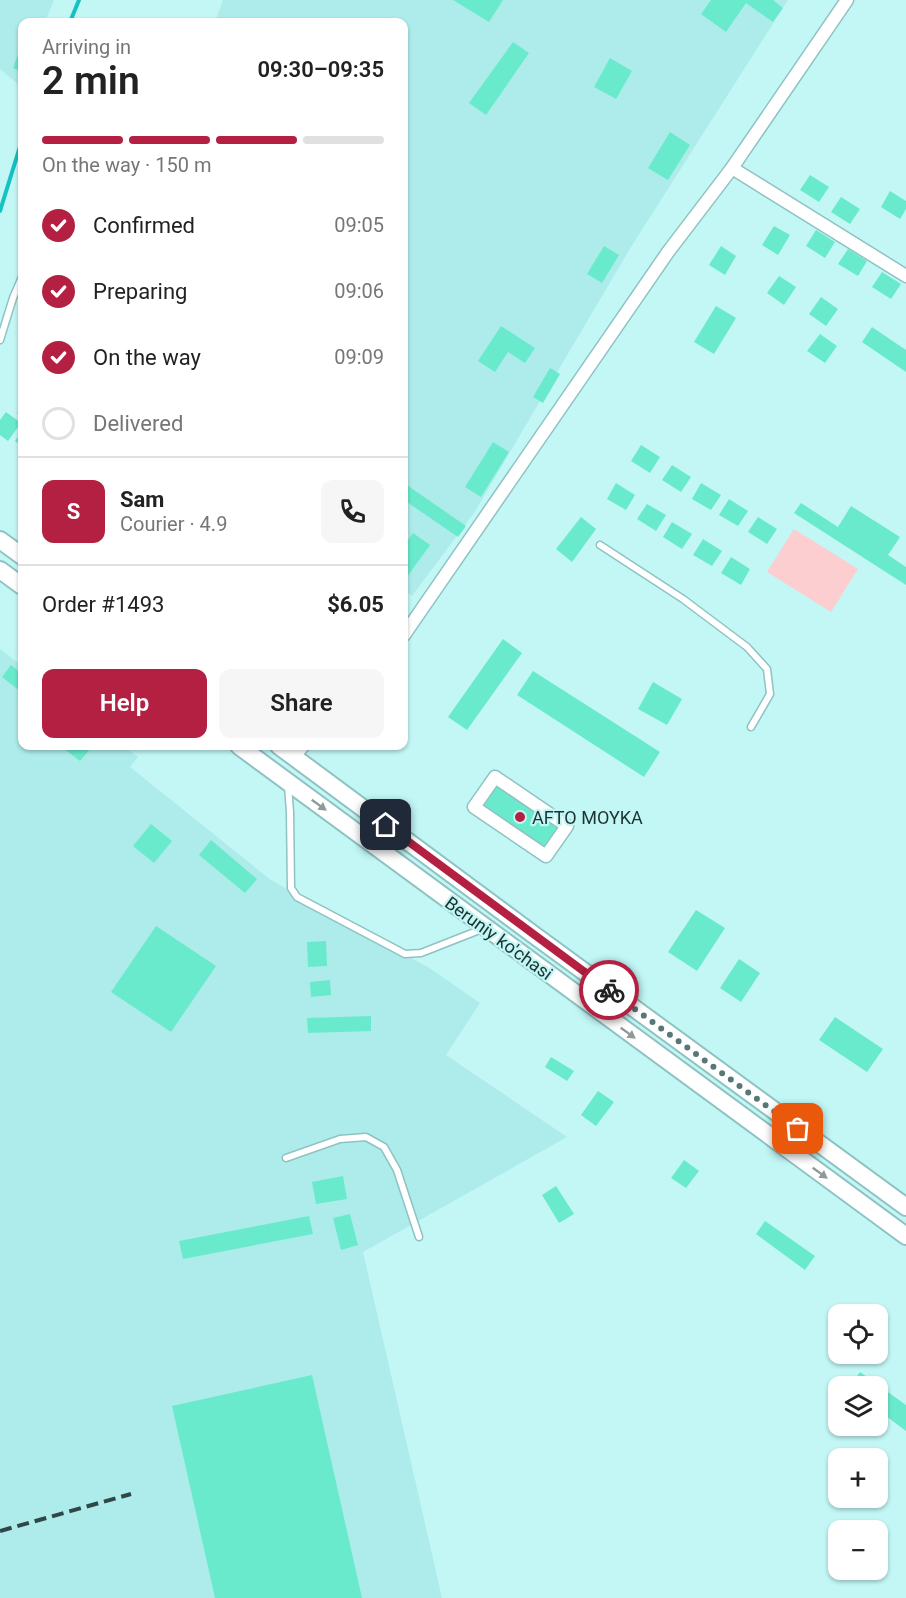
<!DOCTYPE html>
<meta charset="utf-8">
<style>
:root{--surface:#fff;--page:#f6f6f6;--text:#222;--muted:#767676;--line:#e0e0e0;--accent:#b32041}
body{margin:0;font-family:Roboto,sans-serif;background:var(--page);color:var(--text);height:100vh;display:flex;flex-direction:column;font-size:22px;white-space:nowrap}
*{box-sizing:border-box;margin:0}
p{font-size:20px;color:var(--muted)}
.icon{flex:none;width:33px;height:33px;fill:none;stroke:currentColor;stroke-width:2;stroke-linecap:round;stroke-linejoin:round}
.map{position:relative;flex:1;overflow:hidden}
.side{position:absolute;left:18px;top:18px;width:390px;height:732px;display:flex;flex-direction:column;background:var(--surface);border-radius:12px;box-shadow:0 2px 4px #0004}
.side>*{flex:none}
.tools{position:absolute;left:828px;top:1304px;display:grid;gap:12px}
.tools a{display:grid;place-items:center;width:60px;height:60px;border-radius:12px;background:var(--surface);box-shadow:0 2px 4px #0004;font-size:30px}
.pin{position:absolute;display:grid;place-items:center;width:51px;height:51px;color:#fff;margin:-26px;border-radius:12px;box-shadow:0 3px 9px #0006}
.courier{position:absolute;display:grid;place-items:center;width:60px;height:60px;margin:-30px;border:4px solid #b32041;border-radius:50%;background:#fff;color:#222;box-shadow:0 2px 8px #0007}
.overview em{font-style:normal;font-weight:600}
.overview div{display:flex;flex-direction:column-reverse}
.overview{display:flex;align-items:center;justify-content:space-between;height:102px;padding:0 24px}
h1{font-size:39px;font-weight:600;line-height:45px}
.bar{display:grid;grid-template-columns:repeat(4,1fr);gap:9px 6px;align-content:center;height:72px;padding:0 24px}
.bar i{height:8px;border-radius:4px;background:var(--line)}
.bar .on{background:var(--accent)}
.bar p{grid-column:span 4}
.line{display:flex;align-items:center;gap:15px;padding:0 24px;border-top:2px solid var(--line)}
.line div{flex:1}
.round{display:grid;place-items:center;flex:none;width:63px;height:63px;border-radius:12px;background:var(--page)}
ol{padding:0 24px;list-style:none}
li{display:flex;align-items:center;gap:18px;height:66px}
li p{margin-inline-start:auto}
li .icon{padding:6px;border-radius:50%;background:var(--accent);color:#fff;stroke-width:4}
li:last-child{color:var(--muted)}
li i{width:33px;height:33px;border:3px solid var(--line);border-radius:50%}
.button{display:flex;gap:12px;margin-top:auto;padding:12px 24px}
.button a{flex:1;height:69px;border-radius:12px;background:var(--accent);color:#fff;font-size:24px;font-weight:600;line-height:69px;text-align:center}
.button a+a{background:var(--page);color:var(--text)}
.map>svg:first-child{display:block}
.built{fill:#adeceb}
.green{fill:#fcced0}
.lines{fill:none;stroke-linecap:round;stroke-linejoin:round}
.stream{stroke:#16c1c1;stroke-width:4}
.building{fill:#6aeacc}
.lane-casing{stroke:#8fc2c2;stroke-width:9}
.street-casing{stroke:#8fc2c2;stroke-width:15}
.secondary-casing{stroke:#8fc2c2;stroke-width:20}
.lane{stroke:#fff;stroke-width:6}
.street{stroke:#fff;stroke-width:12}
.secondary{stroke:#fff;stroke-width:16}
.rail{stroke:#2f4847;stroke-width:4;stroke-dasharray:12 6;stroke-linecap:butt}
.oneway{fill:#8e9998}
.done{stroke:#577877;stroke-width:6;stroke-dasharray:0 10.8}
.route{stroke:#b32041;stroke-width:8}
.poi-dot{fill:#b32041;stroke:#c2f7f6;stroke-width:2}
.labels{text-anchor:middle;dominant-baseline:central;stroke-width:4.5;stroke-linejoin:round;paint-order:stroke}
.poi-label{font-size:18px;fill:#1d3332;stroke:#c2f7f6;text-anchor:start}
.street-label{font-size:18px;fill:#1d3332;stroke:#c2f7f6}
</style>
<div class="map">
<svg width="906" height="1598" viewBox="0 0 906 1598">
<rect width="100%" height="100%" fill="#c2f7f6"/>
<g class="built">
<path d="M0 0H54L45 22H22V79L19 85 0 69Z"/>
<path d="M223 0H788L631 247 474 513 412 596 404 590V22H215Z"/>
<path d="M0 649 22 666V746H123L138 757 130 767 271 880 431 969 480 1003 446 1055 567 1137 363 1252 442 1598H0Z"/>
</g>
<path class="green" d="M794 529 858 569 831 612 767 572Z"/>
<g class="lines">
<g class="stream">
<path d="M70 22 79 0"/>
<path d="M0 211 22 140"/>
</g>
</g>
<g class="building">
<path d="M453 0H503L489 22Z"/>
<path d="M711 0H773L783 8 773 22 746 3 726 32 701 14Z"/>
<path d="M513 42 529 53 486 115 469 103Z"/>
<path d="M22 43V72L13 68Z"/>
<path d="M610 58 632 71 616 99 594 87Z"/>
<path d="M670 132 690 145 668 180 648 168Z"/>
<path d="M810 175 829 187 819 202 800 190Z"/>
<path d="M890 191 906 201V209L900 219 881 207Z"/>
<path d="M841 197 860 209 850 224 831 212Z"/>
<path d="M774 226 790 235 778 255 762 245Z"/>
<path d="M816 230 835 242 825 258 806 246Z"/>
<path d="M604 246 619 255 602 283 587 274Z"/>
<path d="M721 246 736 256 725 275 709 265Z"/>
<path d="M848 249 867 261 858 276 838 264Z"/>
<path d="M882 272 901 284 891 299 872 287Z"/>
<path d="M779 276 796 287 784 305 767 293Z"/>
<path d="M821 297 838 309 826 326 809 314Z"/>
<path d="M716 306 736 318 714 354 694 342Z"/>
<path d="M501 326 535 348 525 363 508 352 495 372 478 361Z"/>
<path d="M872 327 906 350V372L862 342Z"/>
<path d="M820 334 837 346 825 363 807 351Z"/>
<path d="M550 368 560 374 543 403 533 397Z"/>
<path d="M22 405V417L17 413Z"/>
<path d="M6 412 21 423 8 441 0 435V420Z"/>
<path d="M22 431V446L15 441Z"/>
<path d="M493 442 509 452 481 497 465 487Z"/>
<path d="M641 445 660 457 650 473 631 461Z"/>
<path d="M672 465 691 477 681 492 662 480Z"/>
<path d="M404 483 466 526 458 537 404 500Z"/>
<path d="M616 483 635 495 626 510 607 499Z"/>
<path d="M701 483 721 495 711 510 692 499Z"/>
<path d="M729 499 748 511 738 526 719 515Z"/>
<path d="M801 503 838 527 851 506 900 537 888 555 906 567V585L794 513Z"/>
<path d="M647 504 666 515 656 531 637 519Z"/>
<path d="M581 517 596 529 572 562 556 549Z"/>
<path d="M758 517 777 529 767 544 748 532Z"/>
<path d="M672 522 692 534 682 549 663 537Z"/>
<path d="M413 533 430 545 404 581V546Z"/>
<path d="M703 539 722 551 712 566 693 555Z"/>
<path d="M731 557 750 569 741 585 721 573Z"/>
<path d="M503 639 522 653 467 730 448 717Z"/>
<path d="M11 665 22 674V688L20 691 2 677Z"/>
<path d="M533 671 660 752 644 777 517 695Z"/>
<path d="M653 682 682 699 667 725 638 709Z"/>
<path d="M60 746H86L90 749 80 761Z"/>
<path d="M495 777 567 826 546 856 474 807Z"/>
<path d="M151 824 172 841 154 863 133 846Z"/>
<path d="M211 840 257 879 245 893 199 855Z"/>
<path d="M696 910 725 928 697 971 668 952Z"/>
<path d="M156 926 216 966 171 1032 111 992Z"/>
<path d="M326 941 327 966 308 967 307 942Z"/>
<path d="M739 959 760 973 741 1002 720 988Z"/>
<path d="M330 980 331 995 311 997 310 982Z"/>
<path d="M371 1016V1031L308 1033 307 1018Z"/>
<path d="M835 1017 883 1049 867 1072 819 1040Z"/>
<path d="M551 1057 574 1071 567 1081 545 1067Z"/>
<path d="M598 1091 614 1102 596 1126 581 1115Z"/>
<path d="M684 1160 699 1171 686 1188 671 1178Z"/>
<path d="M343 1176 347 1199 316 1204 312 1182Z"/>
<path d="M556 1186 574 1214 559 1223 542 1195Z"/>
<path d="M350 1214 358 1245 341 1250 333 1218Z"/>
<path d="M309 1216 313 1234 183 1259 179 1241Z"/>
<path d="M765 1221 815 1256 805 1270 756 1234Z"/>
<path d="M860 1372 906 1405V1431L878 1410V1386H850Z"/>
<path d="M312 1375 362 1598H215L172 1406Z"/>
</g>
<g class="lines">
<g class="lane-casing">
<g id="lane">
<path d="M0 340 13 298 22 277"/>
<path d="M600 545 683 599 747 647 767 669 770 694 751 727"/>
<path d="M288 786 290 812 291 888 297 897 405 954 421 953 482 929"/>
<path d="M286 1158 340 1139 366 1137 384 1147 397 1170 419 1237"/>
</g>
</g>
<g class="street-casing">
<g id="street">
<path d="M732 168 906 276"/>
<path d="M404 635 668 252 732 168 847 0"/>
<path d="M293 757 303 746"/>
<path d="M495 777 567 826 546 856 474 807Z"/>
</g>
</g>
<g class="secondary-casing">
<g id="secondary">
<path d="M0 540 22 556"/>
<path d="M0 570 22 586"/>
<path d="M239 746 906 1236"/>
<path d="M279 746 534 935 906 1207"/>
</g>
</g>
<use href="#lane" class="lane"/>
<use href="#street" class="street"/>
<use href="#secondary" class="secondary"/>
<path class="rail" d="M0 1531 131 1494"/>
</g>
<defs><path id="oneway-solid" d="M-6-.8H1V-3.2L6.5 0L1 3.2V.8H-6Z" transform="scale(1.5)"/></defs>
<g class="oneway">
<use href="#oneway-solid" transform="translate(319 805) rotate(36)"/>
<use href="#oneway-solid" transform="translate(628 1033) rotate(36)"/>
<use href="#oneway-solid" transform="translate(820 1173) rotate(36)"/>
</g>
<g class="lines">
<path class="done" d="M609 990 798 1129"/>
<path class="route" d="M386 825 609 990"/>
</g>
<circle class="poi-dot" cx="520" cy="817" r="6"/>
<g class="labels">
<g class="poi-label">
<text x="532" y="817">AFTO MOYKA</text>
</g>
<g class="street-label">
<text transform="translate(499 938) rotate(36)">Beruniy ko'chasi</text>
</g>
</g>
</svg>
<div class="tools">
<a><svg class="icon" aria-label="locate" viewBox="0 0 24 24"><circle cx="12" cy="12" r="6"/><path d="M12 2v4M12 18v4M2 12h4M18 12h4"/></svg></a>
<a><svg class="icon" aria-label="layers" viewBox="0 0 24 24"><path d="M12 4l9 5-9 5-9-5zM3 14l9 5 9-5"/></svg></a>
<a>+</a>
<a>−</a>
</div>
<div class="pin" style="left:798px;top:1129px;background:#ea580c"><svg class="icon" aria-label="bag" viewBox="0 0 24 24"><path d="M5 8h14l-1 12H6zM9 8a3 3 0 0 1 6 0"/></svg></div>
<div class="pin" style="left:386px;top:825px;background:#1f2937"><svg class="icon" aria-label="home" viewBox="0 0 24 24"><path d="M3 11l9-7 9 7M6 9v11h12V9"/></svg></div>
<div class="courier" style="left:609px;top:990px"><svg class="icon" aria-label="bike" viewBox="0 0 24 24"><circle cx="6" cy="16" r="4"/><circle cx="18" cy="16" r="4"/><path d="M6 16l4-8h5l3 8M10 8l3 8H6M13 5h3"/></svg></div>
<section class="side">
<div class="overview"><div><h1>2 min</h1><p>Arriving in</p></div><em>09:30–09:35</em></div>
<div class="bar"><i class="on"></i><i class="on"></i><i class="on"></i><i></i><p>On the way · 150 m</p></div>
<ol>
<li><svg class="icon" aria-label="check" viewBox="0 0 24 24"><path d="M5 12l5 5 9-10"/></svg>Confirmed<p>09:05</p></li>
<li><svg class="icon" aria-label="check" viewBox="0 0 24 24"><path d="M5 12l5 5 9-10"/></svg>Preparing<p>09:06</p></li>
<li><svg class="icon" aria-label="check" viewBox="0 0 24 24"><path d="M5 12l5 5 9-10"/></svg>On the way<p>09:09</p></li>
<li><i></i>Delivered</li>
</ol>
<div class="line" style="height:108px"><b class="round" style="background:var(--accent);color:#fff">S</b><div><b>Sam</b><p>Courier · 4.9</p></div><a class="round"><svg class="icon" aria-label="phone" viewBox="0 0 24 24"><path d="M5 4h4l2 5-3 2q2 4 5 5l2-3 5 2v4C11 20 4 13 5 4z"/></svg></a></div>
<div class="line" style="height:78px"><div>Order #1493</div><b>$6.05</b></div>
<div class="button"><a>Help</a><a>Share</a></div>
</section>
</div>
